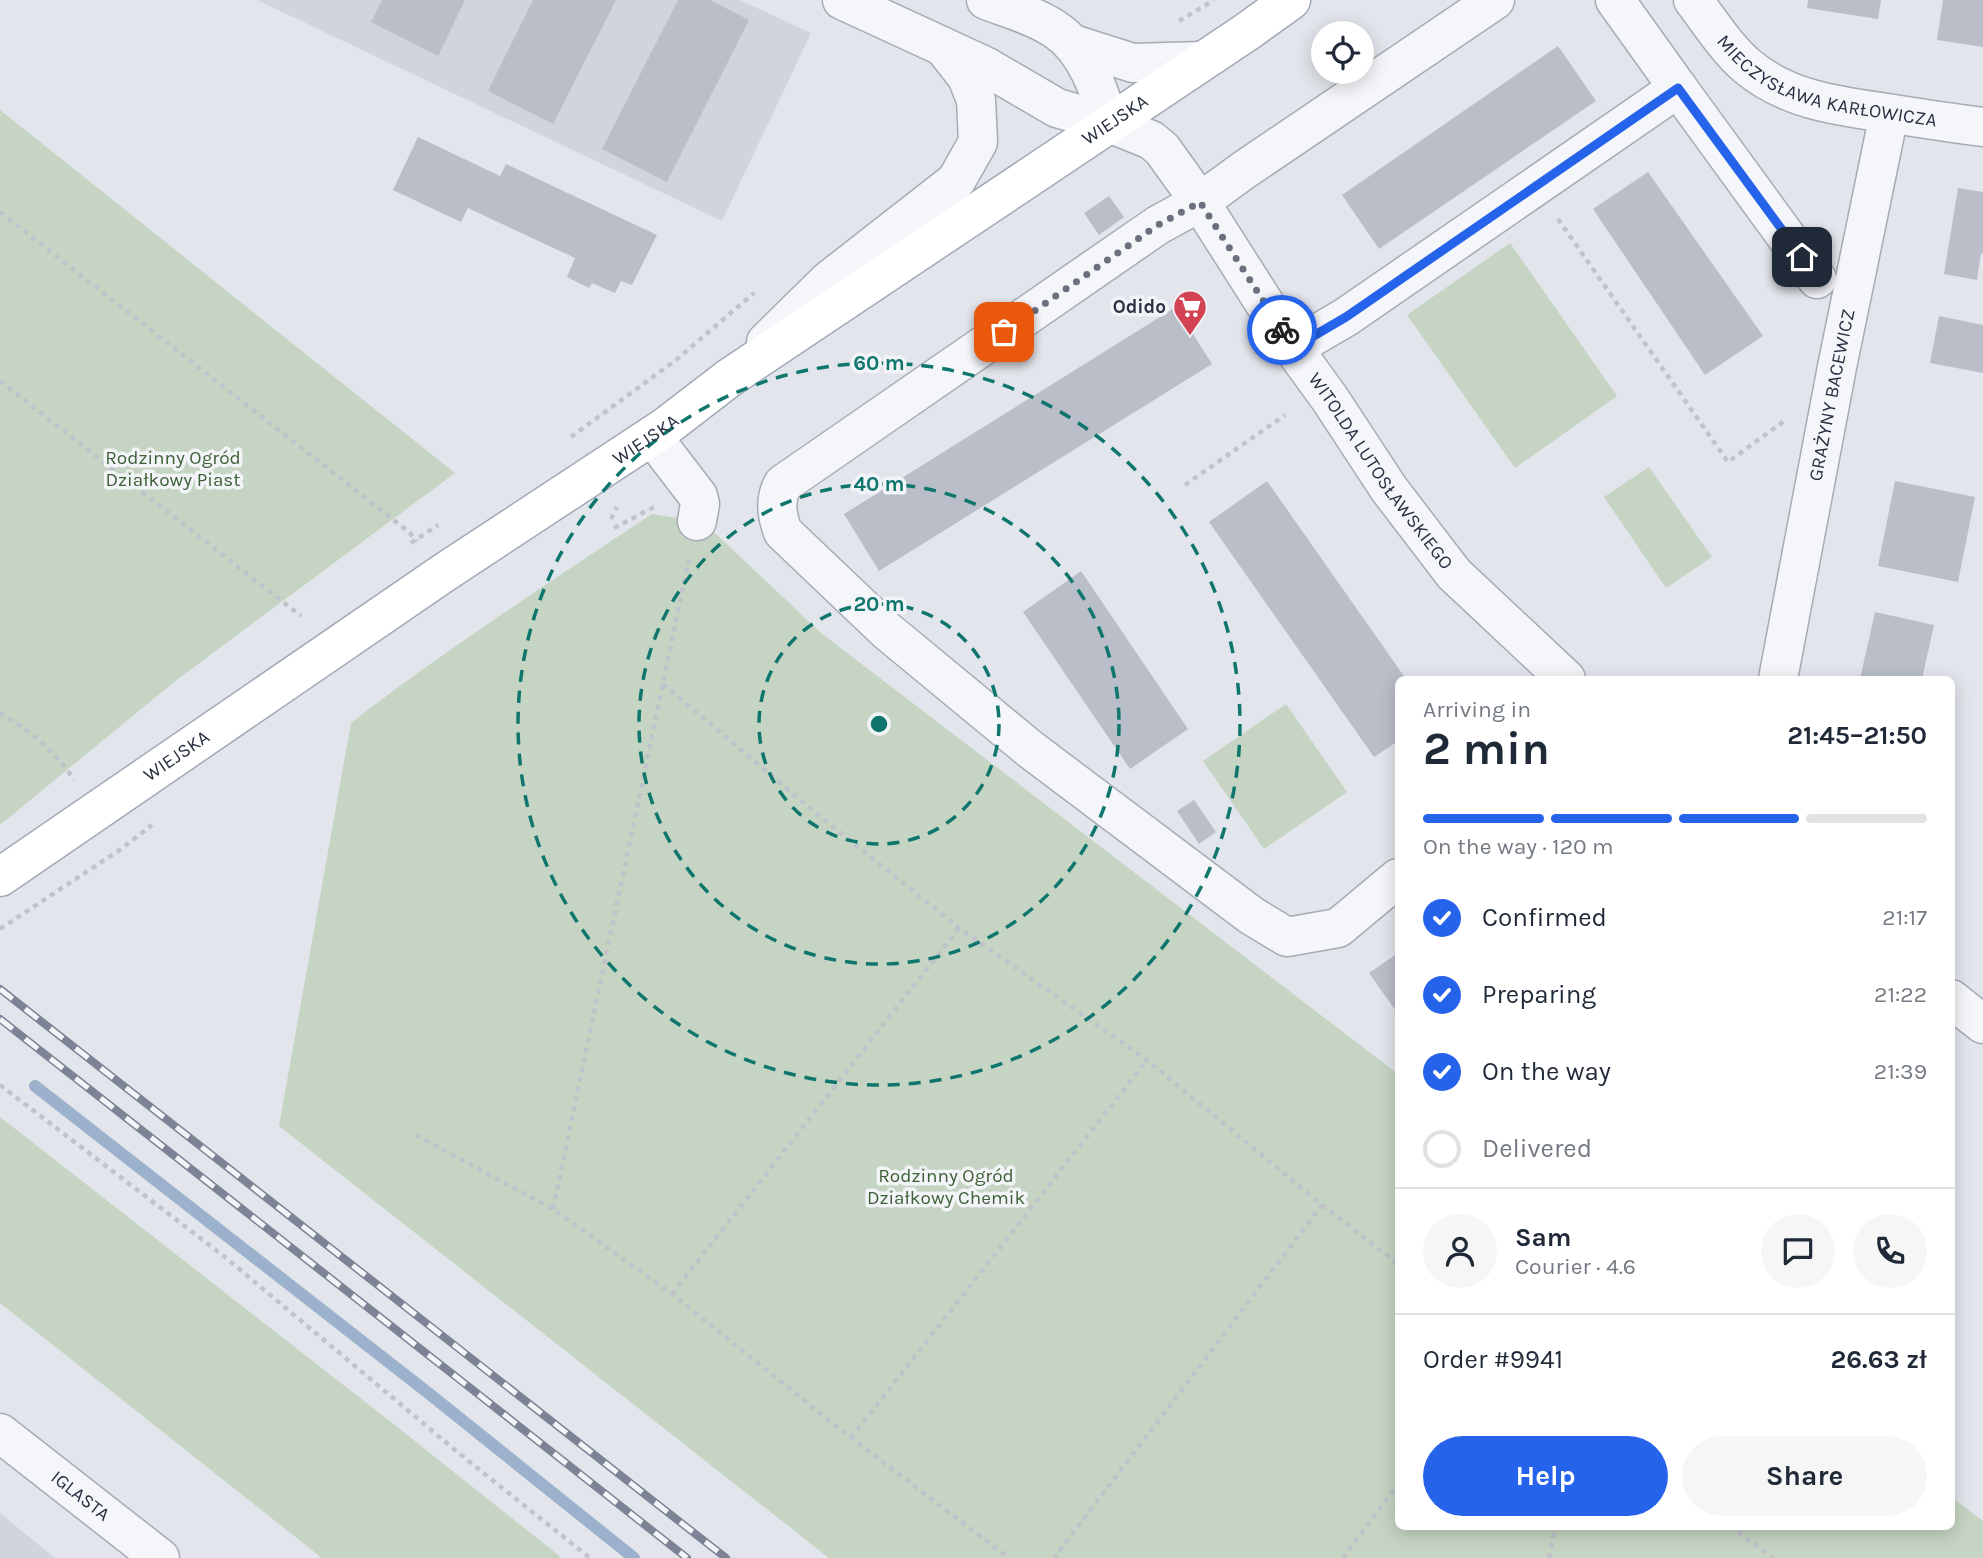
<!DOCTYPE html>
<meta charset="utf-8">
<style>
:root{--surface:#fff;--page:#f6f6f7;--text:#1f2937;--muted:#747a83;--line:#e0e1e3;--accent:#2563eb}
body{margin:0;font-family:Karla,sans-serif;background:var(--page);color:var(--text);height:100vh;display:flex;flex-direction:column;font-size:26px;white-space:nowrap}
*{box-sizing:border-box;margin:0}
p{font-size:23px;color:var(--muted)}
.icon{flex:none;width:38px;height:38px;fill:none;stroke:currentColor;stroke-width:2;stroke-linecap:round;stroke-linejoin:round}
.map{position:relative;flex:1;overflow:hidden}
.panel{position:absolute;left:1395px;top:676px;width:560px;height:854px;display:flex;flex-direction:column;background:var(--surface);border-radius:10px;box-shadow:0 4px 18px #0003}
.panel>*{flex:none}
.fabs{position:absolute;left:1311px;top:21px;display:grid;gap:14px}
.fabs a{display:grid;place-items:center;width:63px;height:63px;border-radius:50%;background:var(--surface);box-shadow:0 4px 18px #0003;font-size:35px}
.pin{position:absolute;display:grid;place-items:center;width:60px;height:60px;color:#fff;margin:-30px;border-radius:14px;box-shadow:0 4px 10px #0006}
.courier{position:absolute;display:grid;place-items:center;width:70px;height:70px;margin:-35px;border:5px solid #2563eb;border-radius:50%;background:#fff;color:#222;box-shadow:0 2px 9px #0007}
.headline em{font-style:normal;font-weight:700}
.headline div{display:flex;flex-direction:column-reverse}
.headline{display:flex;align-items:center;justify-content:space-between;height:119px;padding:0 28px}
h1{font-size:46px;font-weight:700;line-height:52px}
.bar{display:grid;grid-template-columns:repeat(4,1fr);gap:10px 7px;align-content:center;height:84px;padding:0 28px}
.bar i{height:9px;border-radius:5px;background:var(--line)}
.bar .on{background:var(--accent)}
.bar p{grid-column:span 4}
.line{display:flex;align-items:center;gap:18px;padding:0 28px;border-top:2px solid var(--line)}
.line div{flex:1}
.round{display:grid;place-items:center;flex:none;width:74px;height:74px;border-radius:37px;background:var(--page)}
ol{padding:0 28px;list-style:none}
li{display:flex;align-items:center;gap:21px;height:77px}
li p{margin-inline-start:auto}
li .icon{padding:7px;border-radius:50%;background:var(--accent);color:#fff;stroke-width:4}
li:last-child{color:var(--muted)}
li i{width:38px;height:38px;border:4px solid var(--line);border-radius:50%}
.primary-button{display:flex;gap:14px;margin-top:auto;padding:14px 28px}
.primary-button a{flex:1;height:80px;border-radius:42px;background:var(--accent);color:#fff;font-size:28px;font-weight:700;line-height:80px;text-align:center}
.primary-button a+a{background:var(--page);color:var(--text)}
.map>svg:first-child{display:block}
.built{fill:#d0d4dd}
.green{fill:#c6d5c3}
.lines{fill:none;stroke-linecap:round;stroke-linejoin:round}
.stream{stroke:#9cb1cb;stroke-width:12}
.building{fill:#b9bec8}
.minor-casing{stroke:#a7abb5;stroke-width:41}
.major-casing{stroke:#a1a8b7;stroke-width:41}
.path{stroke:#c0c3ca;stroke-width:4.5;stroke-dasharray:5 5;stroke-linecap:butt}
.minor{stroke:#f5f6f9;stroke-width:38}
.major{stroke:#fff;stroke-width:38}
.rail-casing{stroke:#7b8395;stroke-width:8}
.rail{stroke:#f2f4f8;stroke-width:5;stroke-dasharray:16;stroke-linecap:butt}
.done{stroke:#6a707e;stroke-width:7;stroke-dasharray:0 12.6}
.route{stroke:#2563eb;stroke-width:9}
.ring{fill:none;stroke:#0f766e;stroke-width:3.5;stroke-dasharray:12 9}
.labels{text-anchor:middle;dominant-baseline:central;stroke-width:7;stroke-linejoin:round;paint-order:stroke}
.street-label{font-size:19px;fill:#293143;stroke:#f2f4f8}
.poi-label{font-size:19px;font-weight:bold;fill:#293143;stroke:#f2f4f8;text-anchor:end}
.park-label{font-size:19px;fill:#3c5f36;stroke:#f2f4f8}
.centre{fill:#0f766e;stroke:#f2f4f8;stroke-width:3.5}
.ring-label{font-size:21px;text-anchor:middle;font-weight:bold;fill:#0f766e;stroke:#f2f4f8;stroke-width:7;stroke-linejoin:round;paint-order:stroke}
</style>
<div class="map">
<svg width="1983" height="1558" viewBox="0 0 1983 1558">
<rect width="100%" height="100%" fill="#e2e5eb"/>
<g class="built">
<path d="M257 0H740L811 33 722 221Z"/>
<path d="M0 1513 55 1558H0Z"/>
</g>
<g class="green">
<path d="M0 110 455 473 174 682 0 825Z"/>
<path d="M1510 243 1617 396 1515 468 1407 315Z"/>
<path d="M1649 467 1712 557 1666 588 1604 497Z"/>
<path d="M652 514 697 521 714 532 821 633 1398 1074V1526H1951V1497L1983 1521V1558H829L279 1126 351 723C448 648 550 582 652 514Z"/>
<path d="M1286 704 1347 792 1264 849 1203 761Z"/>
<path d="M0 1117 396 1426 562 1558H322L0 1303Z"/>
</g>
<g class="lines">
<path class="stream" d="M35 1086 427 1392 634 1558"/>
</g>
<g class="building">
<path d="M382 0H465L438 56 371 22Z"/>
<path d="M533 0H616L553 124 488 91Z"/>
<path d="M678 0H710L749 20 667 182 602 149Z"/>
<path d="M1808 0H1881L1878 19 1807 8Z"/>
<path d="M1943 0H1983V47L1937 40Z"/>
<path d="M1558 46 1596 101 1379 249 1342 195Z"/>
<path d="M418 137 500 176 506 164 657 235 632 285 621 281 615 293 592 283 589 288 567 277 575 258 468 208 461 222 393 190Z"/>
<path d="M1648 172 1763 336 1705 375 1593 209Z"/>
<path d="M1958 188 1983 192V254L1981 253 1977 280 1944 274Z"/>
<path d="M1109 196 1124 217 1099 235 1084 213Z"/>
<path d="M1176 307 1212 364 879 571 844 514Z"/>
<path d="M1939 316 1983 325V373L1930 363Z"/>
<path d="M1267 481 1406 679H1398V741L1374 757 1209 522Z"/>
<path d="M1895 481 1975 497 1958 582 1878 566Z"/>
<path d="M1081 571 1188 729 1130 769 1023 612Z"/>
<path d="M1875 612 1934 625 1922 679H1860Z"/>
<path d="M1194 800 1216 832 1199 844 1177 811Z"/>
<path d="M1398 953V1014L1369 973Z"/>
</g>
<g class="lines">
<g class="minor-casing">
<g id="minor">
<path id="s1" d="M842 0 985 66 1057 108 1109 123 1151 140 1162 149 1200 202 1293 348 1330 399 1389 489 1454 574 1566 679"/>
<path d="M986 0C1009 9 1036 16 1056 30 1086 50 1099 90 1109 123"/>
<path d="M1615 0 1678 88"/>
<path id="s2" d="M1693 0C1710 22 1726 48 1747 66 1787 100 1838 106 1887 113 1919 118 1951 123 1983 127"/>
<path d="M1073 44 1133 63 1202 61"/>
<path d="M766 342 828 281 956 181 978 142 976 100 967 77 945 49"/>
<path d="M1293 348 1346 317 1678 88 1817 279"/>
<path d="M652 436 698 496 700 504 697 521"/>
<path id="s3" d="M1778 679 1837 367 1889 114"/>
<path d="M1398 878 1338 928 1287 937 1252 916 1030 749 887 631 783 532C777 516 774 500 783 484L1158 225 1200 202 1244 170 1495 0"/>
<path d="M1951 999 1983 1024"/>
<path id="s4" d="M0 1433 160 1558"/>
</g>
</g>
<g class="major-casing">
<g id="major">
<path id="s5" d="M0 877 445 572 664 428 729 378 1248 31 1291 0"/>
</g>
</g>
<g class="path">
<path d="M1179 21 1214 0"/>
<path d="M0 212 409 532 417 541"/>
<path d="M1558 219 1728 462 1787 419"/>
<path d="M0 381 301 616"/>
<path d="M571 437 676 360 754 293"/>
<path d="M1185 485 1285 415"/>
<path d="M611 519 617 507"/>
<path d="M614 528 656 506"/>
<path d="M411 543 438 525"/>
<path d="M663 684 811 809 959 928 1147 1060 1322 1205 1054 1558"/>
<path d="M0 713C29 730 56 751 74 780"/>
<path d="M0 929 121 849 152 825"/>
<path d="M0 1085 225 1257 461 1455 590 1558"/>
<path d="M416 1135 553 1209 672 1294 851 1438 1009 1558"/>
<path d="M1322 1205 1398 1264"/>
<path d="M553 1209 689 559"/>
<path d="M672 1294 959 928"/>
<path d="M851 1438 1147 1060"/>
<path d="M1730 1526 1773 1558"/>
<path d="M1343 1558 1398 1484"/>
<path d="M1549 1558 1555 1526"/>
</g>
<use href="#minor" class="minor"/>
<use href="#major" class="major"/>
<g class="rail-casing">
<g id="rail">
<path d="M0 989 726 1558"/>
<path d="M0 1019 687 1558"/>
</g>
</g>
<use href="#rail" class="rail"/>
</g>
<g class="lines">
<path class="done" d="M1004 332 1158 225 1200 202 1282 330"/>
<path class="route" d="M1282 330 1293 348 1346 317 1678 88 1802 257"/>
</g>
<g class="ring">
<circle cx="879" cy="724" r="120"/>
<circle cx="879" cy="724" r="240"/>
<circle cx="879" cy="724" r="361"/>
</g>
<defs>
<g id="supermarket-pin" transform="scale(1.75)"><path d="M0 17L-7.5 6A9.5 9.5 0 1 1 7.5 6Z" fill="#d24453" stroke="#f2f4f8"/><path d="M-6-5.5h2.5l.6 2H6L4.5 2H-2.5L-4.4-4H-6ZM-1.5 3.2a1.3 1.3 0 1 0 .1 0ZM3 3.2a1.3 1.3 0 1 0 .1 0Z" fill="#fff"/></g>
</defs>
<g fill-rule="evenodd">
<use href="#supermarket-pin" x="1190" y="307"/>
</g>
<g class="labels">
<g class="street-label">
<text stroke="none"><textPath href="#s2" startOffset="166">MIECZYSŁAWA KARŁOWICZA</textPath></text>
<text stroke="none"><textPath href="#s5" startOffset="1348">WIEJSKA</textPath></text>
<text stroke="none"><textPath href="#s3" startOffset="289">GRAŻYNY BACEWICZ</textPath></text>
<text stroke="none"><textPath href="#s5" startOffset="780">WIEJSKA</textPath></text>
<text stroke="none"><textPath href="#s1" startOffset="744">WITOLDA LUTOSŁAWSKIEGO</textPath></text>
<text stroke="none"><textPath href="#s5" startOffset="214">WIEJSKA</textPath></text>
<text stroke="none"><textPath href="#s4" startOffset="102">IGLASTA</textPath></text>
</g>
<g class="poi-label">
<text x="1166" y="307">Odido</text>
</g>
<g class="park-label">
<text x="173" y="458">Rodzinny Ogród<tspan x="173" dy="22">Działkowy Piast</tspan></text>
<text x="946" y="1176">Rodzinny Ogród<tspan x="946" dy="22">Działkowy Chemik</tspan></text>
</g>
</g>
<circle cx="879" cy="724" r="10" class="centre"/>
<g class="ring-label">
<text x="879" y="370">60 m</text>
<text x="879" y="491">40 m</text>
<text x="879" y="611">20 m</text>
</g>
</svg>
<div class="fabs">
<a><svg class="icon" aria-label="locate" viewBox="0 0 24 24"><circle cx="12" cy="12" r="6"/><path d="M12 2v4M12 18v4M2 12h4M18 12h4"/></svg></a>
</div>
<div class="pin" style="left:1004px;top:332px;background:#ea580c"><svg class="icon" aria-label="bag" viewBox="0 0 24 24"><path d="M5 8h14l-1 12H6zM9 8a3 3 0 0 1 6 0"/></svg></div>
<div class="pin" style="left:1802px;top:257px;background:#1f2937"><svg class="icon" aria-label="home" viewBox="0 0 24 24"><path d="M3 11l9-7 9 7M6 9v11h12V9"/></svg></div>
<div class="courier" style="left:1282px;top:330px"><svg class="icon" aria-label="bike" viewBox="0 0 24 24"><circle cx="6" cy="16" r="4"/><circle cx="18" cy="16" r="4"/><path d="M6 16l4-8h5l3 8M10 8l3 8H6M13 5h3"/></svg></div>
<section class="panel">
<div class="headline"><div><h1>2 min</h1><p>Arriving in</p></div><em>21:45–21:50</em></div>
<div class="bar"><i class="on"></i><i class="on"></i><i class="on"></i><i></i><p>On the way · 120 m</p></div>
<ol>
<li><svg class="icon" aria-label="check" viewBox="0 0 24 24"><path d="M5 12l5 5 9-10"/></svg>Confirmed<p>21:17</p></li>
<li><svg class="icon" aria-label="check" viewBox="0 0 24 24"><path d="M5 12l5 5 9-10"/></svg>Preparing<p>21:22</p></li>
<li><svg class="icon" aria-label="check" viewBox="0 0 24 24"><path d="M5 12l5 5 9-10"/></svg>On the way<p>21:39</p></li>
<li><i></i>Delivered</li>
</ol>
<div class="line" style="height:126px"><a class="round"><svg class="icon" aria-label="person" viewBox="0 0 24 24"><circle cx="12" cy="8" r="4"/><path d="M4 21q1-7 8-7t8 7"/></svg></a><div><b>Sam</b><p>Courier · 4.6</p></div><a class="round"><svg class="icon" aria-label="chat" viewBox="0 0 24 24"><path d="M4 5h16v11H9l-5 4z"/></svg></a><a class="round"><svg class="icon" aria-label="phone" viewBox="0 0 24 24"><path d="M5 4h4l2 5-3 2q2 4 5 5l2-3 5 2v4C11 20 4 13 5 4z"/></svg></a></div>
<div class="line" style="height:91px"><div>Order #9941</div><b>26.63 zł</b></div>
<div class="primary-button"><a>Help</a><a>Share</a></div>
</section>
</div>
